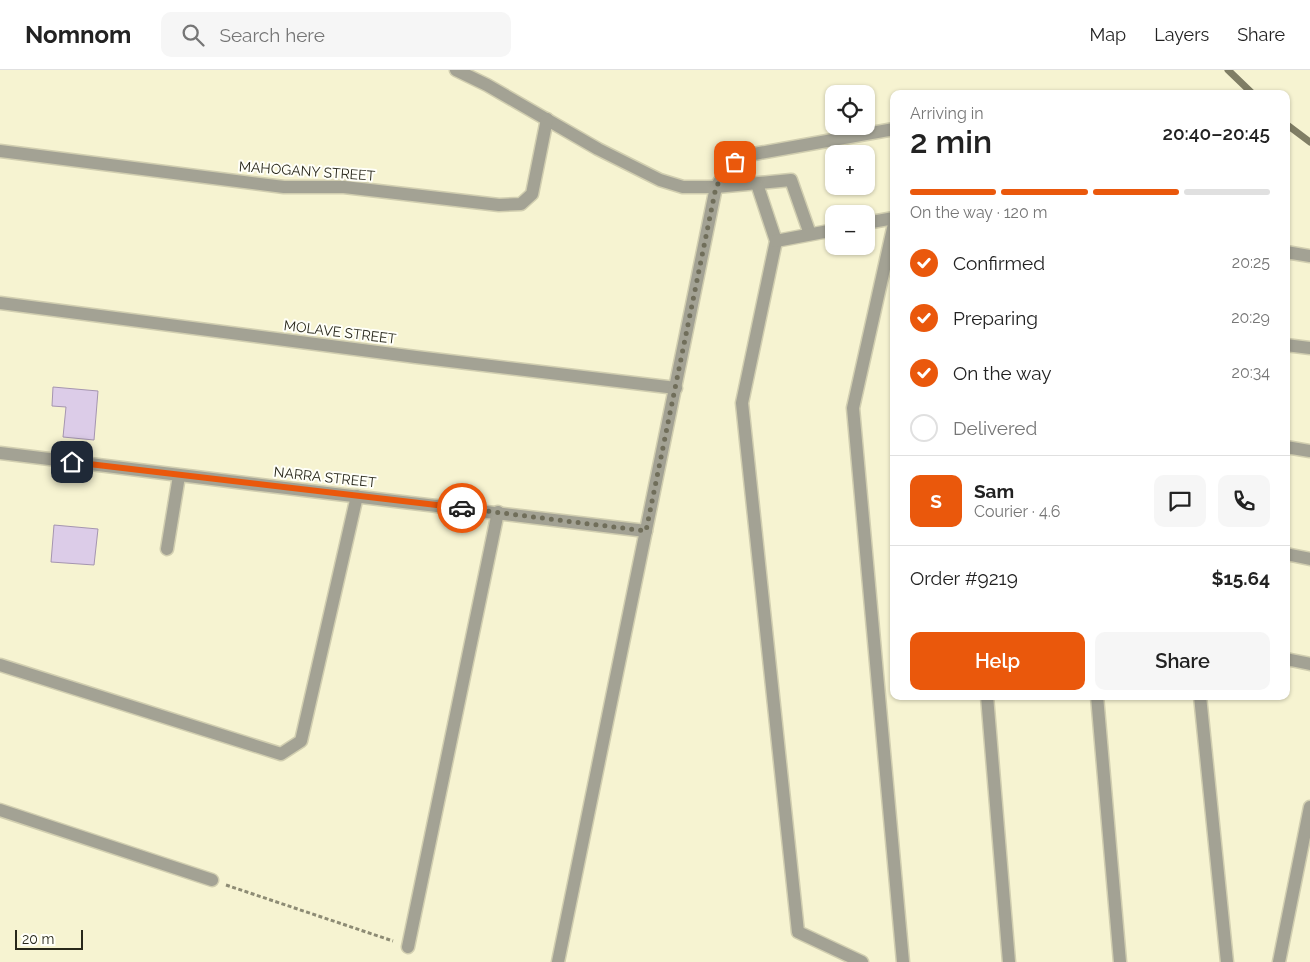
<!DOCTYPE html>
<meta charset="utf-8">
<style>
:root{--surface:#fff;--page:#f6f6f6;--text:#222;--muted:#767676;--line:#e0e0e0;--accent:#ea580c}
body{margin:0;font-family:Raleway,sans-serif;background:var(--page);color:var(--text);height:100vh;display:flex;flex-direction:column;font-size:19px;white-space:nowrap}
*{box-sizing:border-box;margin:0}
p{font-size:16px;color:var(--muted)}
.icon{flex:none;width:28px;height:28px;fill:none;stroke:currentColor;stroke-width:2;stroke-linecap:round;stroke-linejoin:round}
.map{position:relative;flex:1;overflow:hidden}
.panel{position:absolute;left:890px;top:20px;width:400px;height:610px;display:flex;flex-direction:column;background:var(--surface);border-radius:10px;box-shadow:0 1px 4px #0004}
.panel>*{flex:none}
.tools{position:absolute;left:825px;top:15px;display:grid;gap:10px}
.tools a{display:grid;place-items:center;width:50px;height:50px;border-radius:10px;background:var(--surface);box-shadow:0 1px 4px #0004;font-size:25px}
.scale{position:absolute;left:15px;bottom:12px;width:68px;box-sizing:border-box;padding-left:5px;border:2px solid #28271a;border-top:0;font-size:14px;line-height:18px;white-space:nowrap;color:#28271a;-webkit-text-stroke:4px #fffff8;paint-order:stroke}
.pin{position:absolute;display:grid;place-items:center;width:42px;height:42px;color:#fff;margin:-21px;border-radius:10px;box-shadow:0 2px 8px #0006}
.courier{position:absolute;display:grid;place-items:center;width:50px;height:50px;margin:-25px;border:4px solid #ea580c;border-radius:50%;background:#fff;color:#222;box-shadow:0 1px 6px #0007}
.head em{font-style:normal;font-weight:600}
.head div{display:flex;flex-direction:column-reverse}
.head{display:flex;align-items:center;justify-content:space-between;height:85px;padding:0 20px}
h1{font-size:32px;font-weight:600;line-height:38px}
.bar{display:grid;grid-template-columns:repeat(4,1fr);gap:8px 5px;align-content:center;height:60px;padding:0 20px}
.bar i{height:6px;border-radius:4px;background:var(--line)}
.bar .active{background:var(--accent)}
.bar p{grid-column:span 4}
.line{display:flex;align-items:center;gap:12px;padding:0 20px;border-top:1px solid var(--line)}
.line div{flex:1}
.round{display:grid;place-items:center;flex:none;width:52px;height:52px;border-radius:10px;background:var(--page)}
ol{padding:0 20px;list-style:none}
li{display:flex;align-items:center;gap:15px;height:55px}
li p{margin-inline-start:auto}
li .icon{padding:5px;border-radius:50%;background:var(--accent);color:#fff;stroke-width:4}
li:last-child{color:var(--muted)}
li i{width:28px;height:28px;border:2px solid var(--line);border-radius:50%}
.cta{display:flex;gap:10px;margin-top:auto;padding:10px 20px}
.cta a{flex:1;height:58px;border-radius:10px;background:var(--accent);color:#fff;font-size:20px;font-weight:600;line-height:58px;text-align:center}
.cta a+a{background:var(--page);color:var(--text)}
header{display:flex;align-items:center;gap:30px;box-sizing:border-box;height:70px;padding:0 25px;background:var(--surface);border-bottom:1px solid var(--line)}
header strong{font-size:24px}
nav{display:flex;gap:28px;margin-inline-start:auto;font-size:18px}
.search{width:350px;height:45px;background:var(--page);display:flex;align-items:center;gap:12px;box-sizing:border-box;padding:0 18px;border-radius:10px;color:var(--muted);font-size:19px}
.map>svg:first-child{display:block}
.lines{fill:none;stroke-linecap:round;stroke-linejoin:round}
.stream{stroke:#807e65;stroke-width:7}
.building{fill:#dccce8;stroke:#a595b0}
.minor-casing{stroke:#d1ceb0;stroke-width:15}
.path{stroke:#8d8b74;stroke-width:3;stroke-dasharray:4 2.5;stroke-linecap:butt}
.minor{stroke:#a3a294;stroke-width:12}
.done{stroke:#706e5a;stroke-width:5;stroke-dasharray:0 9}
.route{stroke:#ea580c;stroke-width:6}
.labels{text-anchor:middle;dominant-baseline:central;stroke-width:4;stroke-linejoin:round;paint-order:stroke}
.street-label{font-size:14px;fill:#28271a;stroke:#fffff8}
</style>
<header>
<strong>Nomnom</strong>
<div class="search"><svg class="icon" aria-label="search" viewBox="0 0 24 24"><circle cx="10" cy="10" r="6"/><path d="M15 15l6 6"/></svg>Search here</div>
<nav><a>Map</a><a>Layers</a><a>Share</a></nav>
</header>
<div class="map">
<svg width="1310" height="892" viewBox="0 0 1310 892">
<rect width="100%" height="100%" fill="#f6f3d1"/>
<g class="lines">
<g class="stream">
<path d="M1228 0 1253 24"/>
<path d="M1286 54 1310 72"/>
</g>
</g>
<g class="building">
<path d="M53 317 98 321 94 370 63 367 66 337 52 336Z"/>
<path d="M54 455 98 459 94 495 51 492Z"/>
</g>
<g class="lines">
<g class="minor-casing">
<g id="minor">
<path d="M456 0 487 15 598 79 660 110 683 117H716L791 110 810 164"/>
<path d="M0 81 284 117H344L499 135 521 134 532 124 547 49"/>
<path d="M757 114 776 171 742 333 798 862 862 892"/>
<path d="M866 153 894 148"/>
<path d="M894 154 853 338 903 892"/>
<path d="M776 171 834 160"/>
<path d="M1286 182 1310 186"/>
<path d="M0 233 416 287 676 318"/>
<path d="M1286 275 1310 278"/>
<path d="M1286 377 1310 381"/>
<path d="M0 383C215 411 431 434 646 461"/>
<path d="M167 479 179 406"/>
<path d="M1286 484 1310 489"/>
<path d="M1286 589 1310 594"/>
<path d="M0 595 281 684 301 671 357 426"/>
<path d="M987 626 1009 892"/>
<path d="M1097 626 1120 892"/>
<path d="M1200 626 1227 892"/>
<path d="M0 740 212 810"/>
<path d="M408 877 498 442"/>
<path d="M558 892 716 117C727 99 734 93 754 84L894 59"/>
<path d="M1279 892 1310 737"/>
</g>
</g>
<path class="path" d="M226 815 393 871"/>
<use href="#minor" class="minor"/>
</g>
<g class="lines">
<path class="done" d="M462 438 646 461 716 117 724 104 735 92"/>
<path class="route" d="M72 392 462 438"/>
</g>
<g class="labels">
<g class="street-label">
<text transform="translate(307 101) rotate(4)">MAHOGANY STREET</text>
<text transform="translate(340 262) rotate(7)">MOLAVE STREET</text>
<text transform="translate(325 407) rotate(6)">NARRA STREET</text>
</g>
</g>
</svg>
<div class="tools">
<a><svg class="icon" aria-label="locate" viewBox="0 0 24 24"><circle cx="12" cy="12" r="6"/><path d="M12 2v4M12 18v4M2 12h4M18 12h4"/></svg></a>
<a>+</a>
<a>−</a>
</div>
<div class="scale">20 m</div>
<div class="pin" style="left:735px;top:92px;background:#ea580c"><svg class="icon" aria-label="bag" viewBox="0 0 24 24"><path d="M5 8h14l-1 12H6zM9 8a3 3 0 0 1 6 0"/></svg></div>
<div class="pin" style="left:72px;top:392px;background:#1f2937"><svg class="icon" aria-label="home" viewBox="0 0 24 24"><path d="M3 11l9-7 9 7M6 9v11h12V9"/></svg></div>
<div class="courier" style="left:462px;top:438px"><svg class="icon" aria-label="car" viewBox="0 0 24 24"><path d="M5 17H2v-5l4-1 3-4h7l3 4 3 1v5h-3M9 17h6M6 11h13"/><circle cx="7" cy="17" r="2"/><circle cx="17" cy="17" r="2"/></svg></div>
<section class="panel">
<div class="head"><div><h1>2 min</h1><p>Arriving in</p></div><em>20:40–20:45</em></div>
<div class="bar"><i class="active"></i><i class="active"></i><i class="active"></i><i></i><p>On the way · 120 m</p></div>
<ol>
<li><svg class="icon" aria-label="check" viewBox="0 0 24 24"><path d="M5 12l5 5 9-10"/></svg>Confirmed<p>20:25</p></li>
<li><svg class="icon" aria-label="check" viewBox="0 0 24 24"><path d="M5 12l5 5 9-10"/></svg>Preparing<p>20:29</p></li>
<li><svg class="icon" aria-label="check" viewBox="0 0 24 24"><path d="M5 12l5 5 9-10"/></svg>On the way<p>20:34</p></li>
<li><i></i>Delivered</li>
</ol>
<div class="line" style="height:90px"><b class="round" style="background:var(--accent);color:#fff">S</b><div><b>Sam</b><p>Courier · 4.6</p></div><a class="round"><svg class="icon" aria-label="chat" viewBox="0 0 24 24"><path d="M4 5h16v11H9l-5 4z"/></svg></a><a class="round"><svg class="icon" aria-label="phone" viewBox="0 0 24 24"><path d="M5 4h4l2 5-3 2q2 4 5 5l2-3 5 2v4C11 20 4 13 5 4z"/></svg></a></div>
<div class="line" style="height:65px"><div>Order #9219</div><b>$15.64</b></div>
<div class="cta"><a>Help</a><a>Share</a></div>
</section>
</div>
